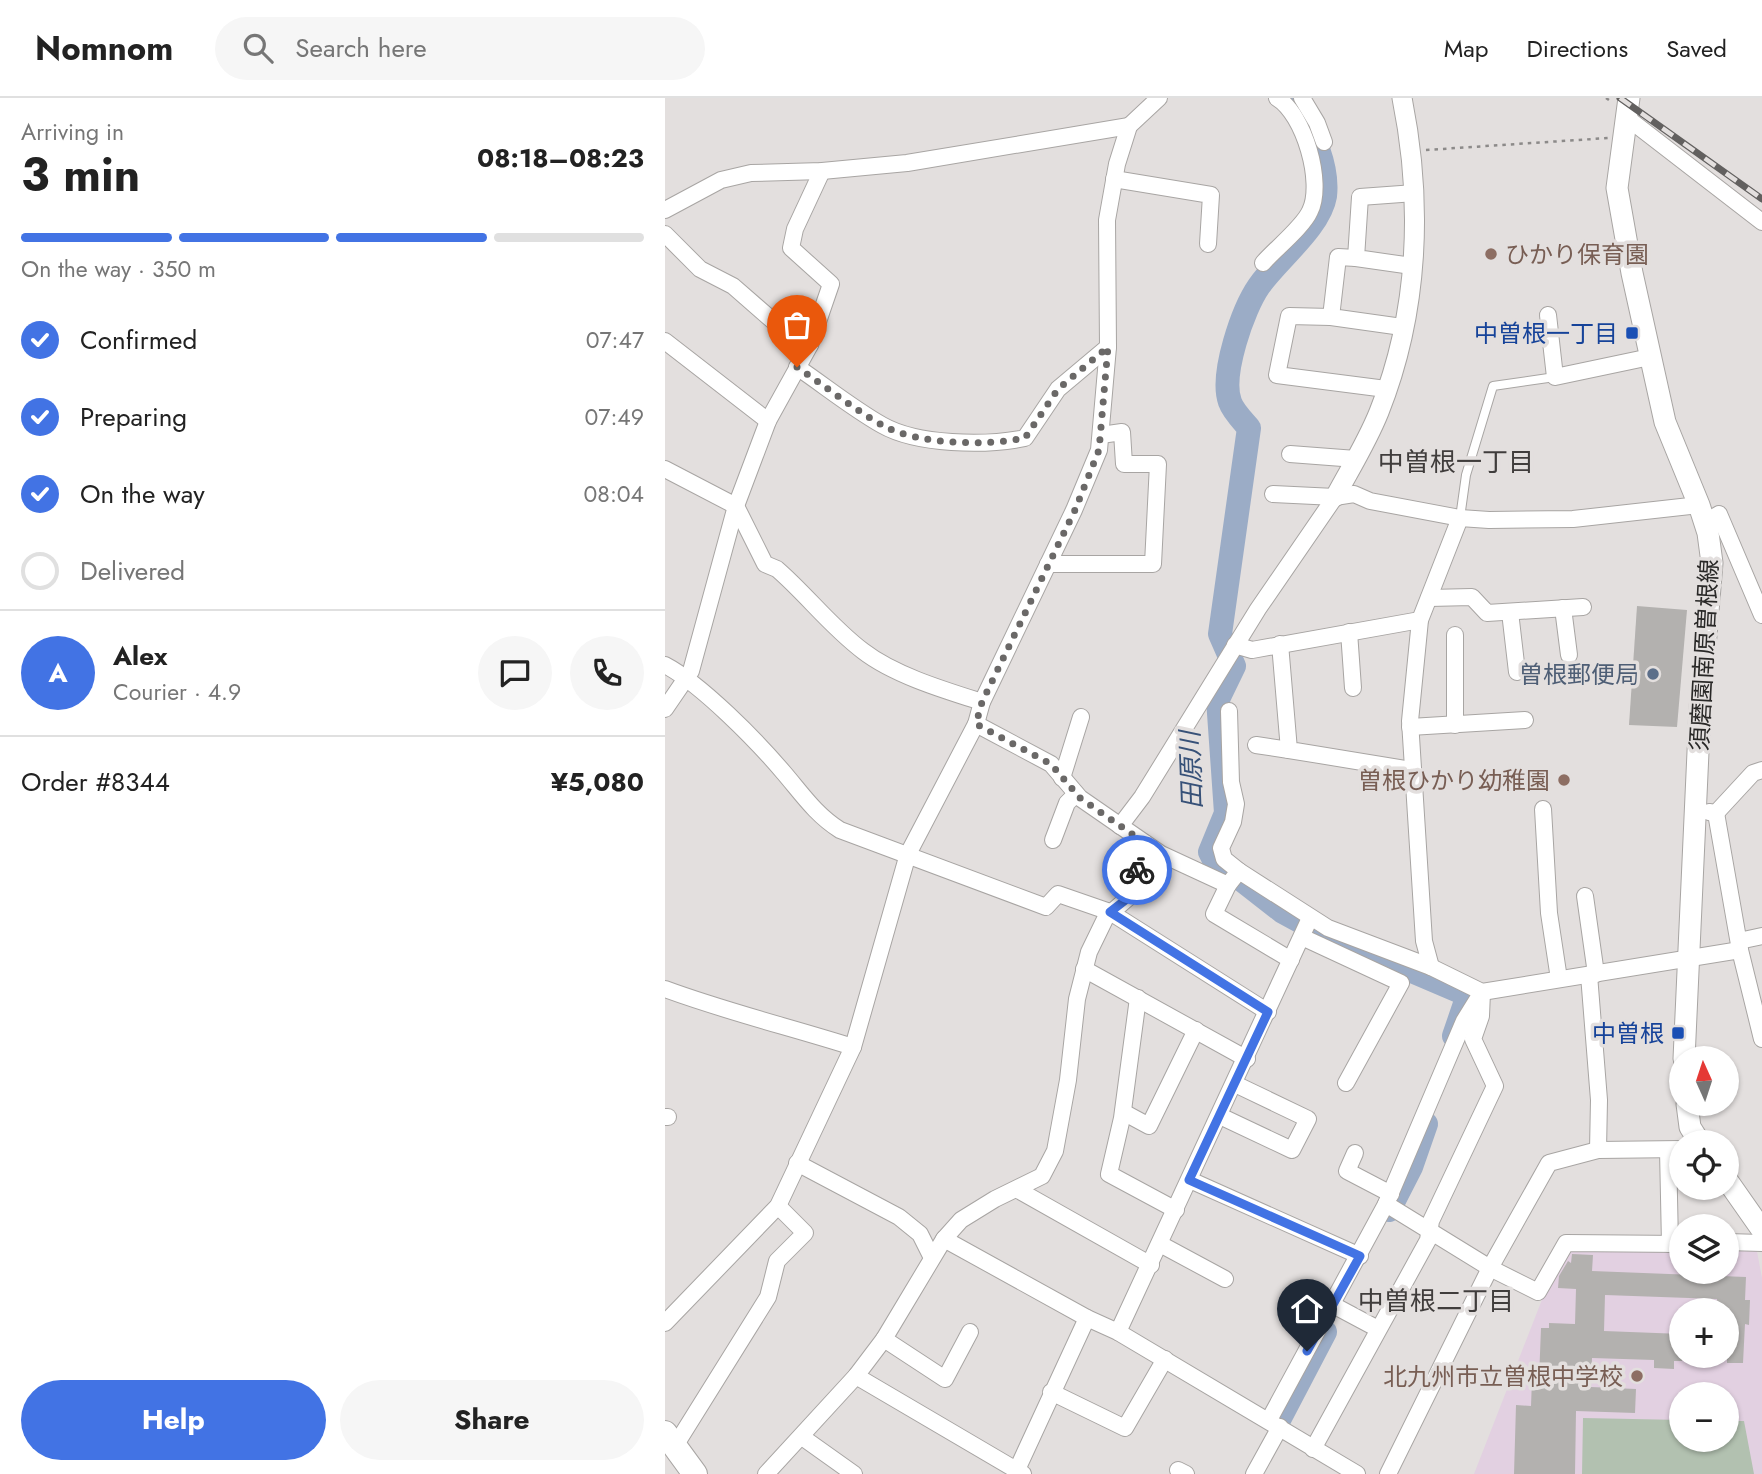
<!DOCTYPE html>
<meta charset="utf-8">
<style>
:root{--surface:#fff;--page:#f6f6f6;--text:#222;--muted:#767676;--line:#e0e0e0;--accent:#4273e4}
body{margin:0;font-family:Jost,"Noto Sans JP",sans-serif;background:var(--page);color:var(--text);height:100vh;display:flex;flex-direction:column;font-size:26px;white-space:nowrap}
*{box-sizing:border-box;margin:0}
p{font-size:23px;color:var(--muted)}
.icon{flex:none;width:38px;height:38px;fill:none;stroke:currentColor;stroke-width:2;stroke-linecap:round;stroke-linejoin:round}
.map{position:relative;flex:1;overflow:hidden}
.panel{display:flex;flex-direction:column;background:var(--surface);width:665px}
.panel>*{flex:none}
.needle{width:46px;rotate:357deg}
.fabs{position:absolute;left:1004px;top:948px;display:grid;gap:14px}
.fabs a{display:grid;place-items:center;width:70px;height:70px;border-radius:50%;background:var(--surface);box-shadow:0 2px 5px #0004;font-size:35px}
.pin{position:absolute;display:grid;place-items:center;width:60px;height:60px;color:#fff;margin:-72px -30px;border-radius:50% 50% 50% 0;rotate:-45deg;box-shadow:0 0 7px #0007}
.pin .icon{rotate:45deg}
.courier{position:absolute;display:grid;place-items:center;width:70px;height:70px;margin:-35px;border:5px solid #4273e4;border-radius:50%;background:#fff;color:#222;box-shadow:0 2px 9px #0007}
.overview em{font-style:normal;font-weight:700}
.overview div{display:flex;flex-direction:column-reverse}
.overview{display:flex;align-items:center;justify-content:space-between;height:119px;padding:0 21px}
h1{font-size:46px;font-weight:700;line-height:52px}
.bar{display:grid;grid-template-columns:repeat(4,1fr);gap:10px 7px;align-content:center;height:84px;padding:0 21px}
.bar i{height:9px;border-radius:5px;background:var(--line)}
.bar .current{background:var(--accent)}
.bar p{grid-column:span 4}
.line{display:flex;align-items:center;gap:18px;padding:0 21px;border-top:2px solid var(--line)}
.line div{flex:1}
.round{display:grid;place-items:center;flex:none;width:74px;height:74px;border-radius:37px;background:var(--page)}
ol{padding:0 21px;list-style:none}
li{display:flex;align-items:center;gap:21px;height:77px}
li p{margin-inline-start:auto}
li .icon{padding:7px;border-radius:50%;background:var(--accent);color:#fff;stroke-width:4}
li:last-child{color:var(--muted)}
li i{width:38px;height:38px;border:4px solid var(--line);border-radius:50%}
.primary-button{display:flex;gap:14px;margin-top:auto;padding:14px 21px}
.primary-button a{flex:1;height:80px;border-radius:42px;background:var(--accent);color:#fff;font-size:28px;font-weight:700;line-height:80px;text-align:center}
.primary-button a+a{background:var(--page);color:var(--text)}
header{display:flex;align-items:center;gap:42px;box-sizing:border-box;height:98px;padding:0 35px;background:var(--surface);border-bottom:2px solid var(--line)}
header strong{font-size:33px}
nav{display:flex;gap:38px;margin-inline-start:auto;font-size:24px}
.search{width:490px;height:63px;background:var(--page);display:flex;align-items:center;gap:18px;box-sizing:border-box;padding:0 24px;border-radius:38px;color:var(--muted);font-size:26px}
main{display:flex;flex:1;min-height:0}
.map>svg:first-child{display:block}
.education{fill:#e2d0e1;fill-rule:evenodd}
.green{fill:#b2c1b0}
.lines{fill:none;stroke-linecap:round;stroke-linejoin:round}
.river{stroke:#9bacc6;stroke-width:24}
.building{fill:#b3b1af}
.service-casing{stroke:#a8a5a3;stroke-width:10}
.minor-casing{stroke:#a8a5a3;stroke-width:18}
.tertiary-casing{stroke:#a8a5a3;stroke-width:21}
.secondary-casing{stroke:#a8a5a3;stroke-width:23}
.trunk-casing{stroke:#a8a5a3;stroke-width:26}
.path{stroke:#8c8a89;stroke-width:2.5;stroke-dasharray:3.5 5;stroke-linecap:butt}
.service{stroke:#fff;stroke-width:8}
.minor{stroke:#fff;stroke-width:16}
.tertiary{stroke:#fff;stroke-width:19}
.secondary{stroke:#fff;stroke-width:21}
.trunk{stroke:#fff;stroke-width:24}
.rail-casing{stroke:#62605f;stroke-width:7}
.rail{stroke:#e3dfde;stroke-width:4.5;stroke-dasharray:13;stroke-linecap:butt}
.done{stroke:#6a6867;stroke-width:7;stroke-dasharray:0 12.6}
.route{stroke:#4273e4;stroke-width:9}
.education-dot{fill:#8d6e63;stroke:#e3dfde;stroke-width:2.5}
.transit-dot{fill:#1a4fb4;stroke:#e3dfde;stroke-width:2.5}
.service-dot{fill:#5c6f8a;stroke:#e3dfde;stroke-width:2.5}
.labels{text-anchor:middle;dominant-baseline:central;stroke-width:7;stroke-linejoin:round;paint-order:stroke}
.education-label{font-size:24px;fill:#785e54;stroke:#e3dfde;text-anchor:end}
.transit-label{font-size:24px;fill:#164399;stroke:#e3dfde;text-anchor:end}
.street-label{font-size:24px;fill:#292827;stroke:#e3dfde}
.service-label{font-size:24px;fill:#4e5e75;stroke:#e3dfde;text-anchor:end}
.neighbourhood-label{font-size:26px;fill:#403d3c;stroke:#e3dfde}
.water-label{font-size:26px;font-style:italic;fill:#375178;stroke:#e3dfde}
</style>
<header>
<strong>Nomnom</strong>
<div class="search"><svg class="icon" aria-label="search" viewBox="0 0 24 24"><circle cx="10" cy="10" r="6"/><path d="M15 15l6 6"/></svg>Search here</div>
<nav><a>Map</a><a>Directions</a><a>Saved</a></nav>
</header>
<main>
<section class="panel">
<div class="overview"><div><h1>3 min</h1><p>Arriving in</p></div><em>08:18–08:23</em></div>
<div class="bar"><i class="current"></i><i class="current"></i><i class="current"></i><i></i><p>On the way · 350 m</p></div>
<ol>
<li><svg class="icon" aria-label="check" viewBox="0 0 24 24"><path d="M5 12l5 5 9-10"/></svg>Confirmed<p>07:47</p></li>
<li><svg class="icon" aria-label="check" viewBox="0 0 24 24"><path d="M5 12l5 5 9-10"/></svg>Preparing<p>07:49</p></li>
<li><svg class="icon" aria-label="check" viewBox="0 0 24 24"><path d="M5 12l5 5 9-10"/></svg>On the way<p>08:04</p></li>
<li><i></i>Delivered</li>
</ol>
<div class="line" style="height:126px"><b class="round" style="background:var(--accent);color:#fff">A</b><div><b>Alex</b><p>Courier · 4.9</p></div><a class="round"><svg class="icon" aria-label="chat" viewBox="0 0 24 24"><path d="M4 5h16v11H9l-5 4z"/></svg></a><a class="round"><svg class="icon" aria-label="phone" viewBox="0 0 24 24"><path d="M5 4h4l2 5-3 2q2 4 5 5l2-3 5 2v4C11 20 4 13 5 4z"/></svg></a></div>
<div class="line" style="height:91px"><div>Order #8344</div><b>¥5,080</b></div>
<div class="primary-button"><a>Help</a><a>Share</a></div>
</section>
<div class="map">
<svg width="1097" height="1376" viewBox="0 0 1097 1376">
<rect width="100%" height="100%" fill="#e3dfde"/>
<path class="education" d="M902 1148 1017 1151V1174H1062V1150L1091 1148 1097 1180V1376H809L878 1199ZM1017 1213H1062V1258H1017ZM1017 1297H1062V1342H1017Z"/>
<path class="green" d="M918 1320 1017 1322V1342H1062V1323H1079L1089 1376H917Z"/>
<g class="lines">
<g class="river">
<path d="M626 0C644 27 664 64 660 98 655 129 612 162 594 188 578 211 555 277 565 304 568 313 578 323 584 330L555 536 569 568 553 601 561 715 545 754 551 766 568 775 618 814 653 833 803 897 789 938"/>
<path d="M724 1112 746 1069 761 1026"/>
<path d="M615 1320 660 1234"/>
</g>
</g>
<g class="building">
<path d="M972 508 1022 512 1012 629 964 627Z"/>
<path d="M907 1156 928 1157 927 1173 1081 1179 1080 1202H1085L1084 1227 1080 1226 1078 1265H1062V1213H1051L1052 1201 940 1197 939 1233 1017 1236V1263H1009V1271L989 1270V1262L927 1260 926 1289 971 1291 970 1315 911 1313 910 1376H849L851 1307 866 1308 867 1281H874L876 1230H884V1225L910 1226 911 1191 893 1190 894 1178 903 1163 906 1165Z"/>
</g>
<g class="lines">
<g class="service-casing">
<path id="service" d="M795 420 801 377 828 288 890 279"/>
</g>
<g class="minor-casing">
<g id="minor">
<path d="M637 0 652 25 659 44"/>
<path d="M961 19 1097 124"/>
<path d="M449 81 546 97 543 146"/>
<path d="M0 112 56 82 86 75 157 73 242 65 464 28"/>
<path d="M0 136 35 171 68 188 107 222 145 247 103 323 71 408 26 573 0 611"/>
<path d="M691 160 673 159 666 219 737 229"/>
<path d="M598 165C610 151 638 129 645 113 659 85 639 16 612 0"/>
<path d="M747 168 691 160 695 99 750 95"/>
<path d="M883 217 890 279 985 259"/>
<path d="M666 219 624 218 612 277 721 291"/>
<path d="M0 243 103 323"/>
<path d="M145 247 166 186 126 150 130 131 157 73"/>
<path d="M132 269C160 288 187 310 217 327 252 347 320 348 360 340L393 291 443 249"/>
<path d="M625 356 691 361"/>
<path d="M0 371 71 408 100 466 112 471C142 497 166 529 198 553 229 577 279 592 317 604"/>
<path d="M608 396 670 399 689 396 705 403 795 420 824 422 908 421 1034 407"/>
<path d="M1039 425 1054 416 1097 517"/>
<path d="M383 466H488L493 366H459L457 334 436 337"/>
<path d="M764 500 807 499 822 515 918 509"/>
<path d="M898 510 904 557"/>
<path d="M845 514 852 574"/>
<path d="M684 534 688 590"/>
<path d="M790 537V627"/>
<path d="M615 546 624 652 746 672"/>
<path d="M570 547 587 552 755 522"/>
<path d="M0 567C36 586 92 643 119 675 137 696 151 717 175 732L381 809 393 796 445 814 603 914"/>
<path d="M564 613 566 684 571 706 568 724 556 750 559 761 574 773"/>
<path d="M311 626 386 666 415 700 496 756 563 787 574 773 663 830 766 869 817 894 1075 852 1097 941"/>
<path d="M745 629 860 622"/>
<path d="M591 647 624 652"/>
<path d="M397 680 416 619"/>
<path d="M878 711 884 815 894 881"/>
<path d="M1044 714 1051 715 1088 675 1097 672"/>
<path d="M1051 715 1075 852"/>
<path d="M455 728 477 699 593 511 670 399"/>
<path d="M388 742 402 705 411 696"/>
<path d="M563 787 549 816 626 862"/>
<path d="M920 798 931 876"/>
<path d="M637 839 736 885 681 985"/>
<path d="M1074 843 1097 838"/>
<path d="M766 869 759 843 745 623 755 522 795 420"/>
<path d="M419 871 582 961"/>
<path d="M924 877 934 1002 933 1052"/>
<path d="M0 891C62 914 125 929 188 949"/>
<path d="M473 900 457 1020 444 1076 511 1112"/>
<path d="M458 1014 484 1028 531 932"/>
<path d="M555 1018 627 1052 643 1021 570 986"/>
<path d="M0 1019H3"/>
<path d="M1003 1052 1005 1146"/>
<path d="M690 1055 682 1073 726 1096"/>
<path d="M132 1065 234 1119 255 1136 267 1160"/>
<path d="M525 1082 695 1158"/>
<path d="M353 1092 486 1167"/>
<path d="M721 1106 825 1170 873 1194 901 1145 1017 1146"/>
<path d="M279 1141 422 1220 453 1234 692 1376"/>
<path d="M1062 1144 1097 1145"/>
<path d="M495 1146 560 1181"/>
<path d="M668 1207 713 1231"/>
<path d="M0 1225 113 1108 188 949 243 756 311 626 317 604 409 412 434 352 443 249 442 122 452 66 464 28 494 0"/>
<path d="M453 1234 645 820"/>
<path d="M219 1241 280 1281 305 1234"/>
<path d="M191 1278 358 1376"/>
<path d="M386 1294 460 1330 500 1261"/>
<path d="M604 1322 721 1106 799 923 817 894"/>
<path d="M137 1339 189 1376"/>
<path d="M10 1348 103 1199 112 1163 140 1135 113 1108"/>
<path d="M648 1351 763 1142 766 1123 830 988 808 941 816 918 817 894"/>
<path d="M513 1372 521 1376"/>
<path d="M101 1376 191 1278 219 1241 279 1141 296 1122 330 1101 377 1078 390 1053 403 982 412 901 424 854 441 819 463 800 480 745"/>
<path d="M350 1376 422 1220"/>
<path d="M589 1376 615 1329"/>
<path d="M723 1376 825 1170 884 1065 933 1052 1017 1051"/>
</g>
</g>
<g class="tertiary-casing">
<path id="tertiary" d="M670 399C685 371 702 344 714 314 754 214 758 104 737 0"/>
</g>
<g class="secondary-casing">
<g id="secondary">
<path d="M964 0 952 90 967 175 1000 324 1034 407 1043 435 1047 465 1035 610 1019 961"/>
<path d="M1022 1006 1025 1029 1035 1045"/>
<path d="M1062 1082 1097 1132"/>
</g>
</g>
<g class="trunk-casing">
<path id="trunk" d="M0 1335 30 1376"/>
</g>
<g class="path">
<path d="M941 0 947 4"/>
<path d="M761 52 943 40"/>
</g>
<use href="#service" class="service"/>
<use href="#minor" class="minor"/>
<use href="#tertiary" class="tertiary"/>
<use href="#secondary" class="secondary"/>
<use href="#trunk" class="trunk"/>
<g class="rail-casing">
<path id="rail" d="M955 0 1097 101"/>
</g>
<use href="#rail" class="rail"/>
</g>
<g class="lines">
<path class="done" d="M132 269C160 288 187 310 217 327 253 347 320 348 360 340L393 291 443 249 434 352 410 412 317 604 311 626 386 666 415 700 480 745 472 772"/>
<path class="route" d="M472 772 463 800 445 814 603 914 524 1082 695 1158 642 1253"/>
</g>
<g class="education-dot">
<circle cx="826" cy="156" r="7"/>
<circle cx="899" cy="682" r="7"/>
<circle cx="972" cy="1278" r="7"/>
</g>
<g class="transit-dot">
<rect x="960" y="228" width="14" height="14" rx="3.5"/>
<rect x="1006" y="928" width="14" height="14" rx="3.5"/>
</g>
<circle class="service-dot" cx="988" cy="576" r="7"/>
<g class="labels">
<g class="education-label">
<text x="840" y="156" text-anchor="start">ひかり保育園</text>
<text x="885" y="682">曽根ひかり幼稚園</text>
<text x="958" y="1278">北九州市立曽根中学校</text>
</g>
<g class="transit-label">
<text x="953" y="235">中曽根一丁目</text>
<text x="999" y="935">中曽根</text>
</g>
<g class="street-label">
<text transform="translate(1039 557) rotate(-87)">須磨園南原曽根線</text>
</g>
<g class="service-label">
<text x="974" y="576">曽根郵便局</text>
</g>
<g class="neighbourhood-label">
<text x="791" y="364">中曽根一丁目</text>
<text x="771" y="1203">中曽根二丁目</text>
</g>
<g class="water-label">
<text transform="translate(526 672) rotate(-92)">田原川</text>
</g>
</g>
</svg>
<div class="fabs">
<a><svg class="needle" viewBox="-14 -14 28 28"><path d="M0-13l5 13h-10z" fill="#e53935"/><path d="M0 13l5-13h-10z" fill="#767676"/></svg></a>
<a><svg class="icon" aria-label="locate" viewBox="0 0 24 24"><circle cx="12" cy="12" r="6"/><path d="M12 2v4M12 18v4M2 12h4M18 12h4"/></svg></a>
<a><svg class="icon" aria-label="layers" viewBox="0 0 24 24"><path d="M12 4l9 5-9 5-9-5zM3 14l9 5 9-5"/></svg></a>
<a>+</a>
<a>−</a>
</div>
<div class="pin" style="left:132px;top:269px;background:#ea580c"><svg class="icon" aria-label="bag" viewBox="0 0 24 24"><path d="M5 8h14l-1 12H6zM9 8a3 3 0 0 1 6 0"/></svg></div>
<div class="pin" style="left:642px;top:1253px;background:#1f2937"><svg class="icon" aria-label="home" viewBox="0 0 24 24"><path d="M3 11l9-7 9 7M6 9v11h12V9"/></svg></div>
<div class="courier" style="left:472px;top:772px"><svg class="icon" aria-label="bike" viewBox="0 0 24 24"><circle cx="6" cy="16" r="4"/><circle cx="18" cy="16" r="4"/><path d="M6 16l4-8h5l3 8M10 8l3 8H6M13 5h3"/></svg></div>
</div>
</main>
